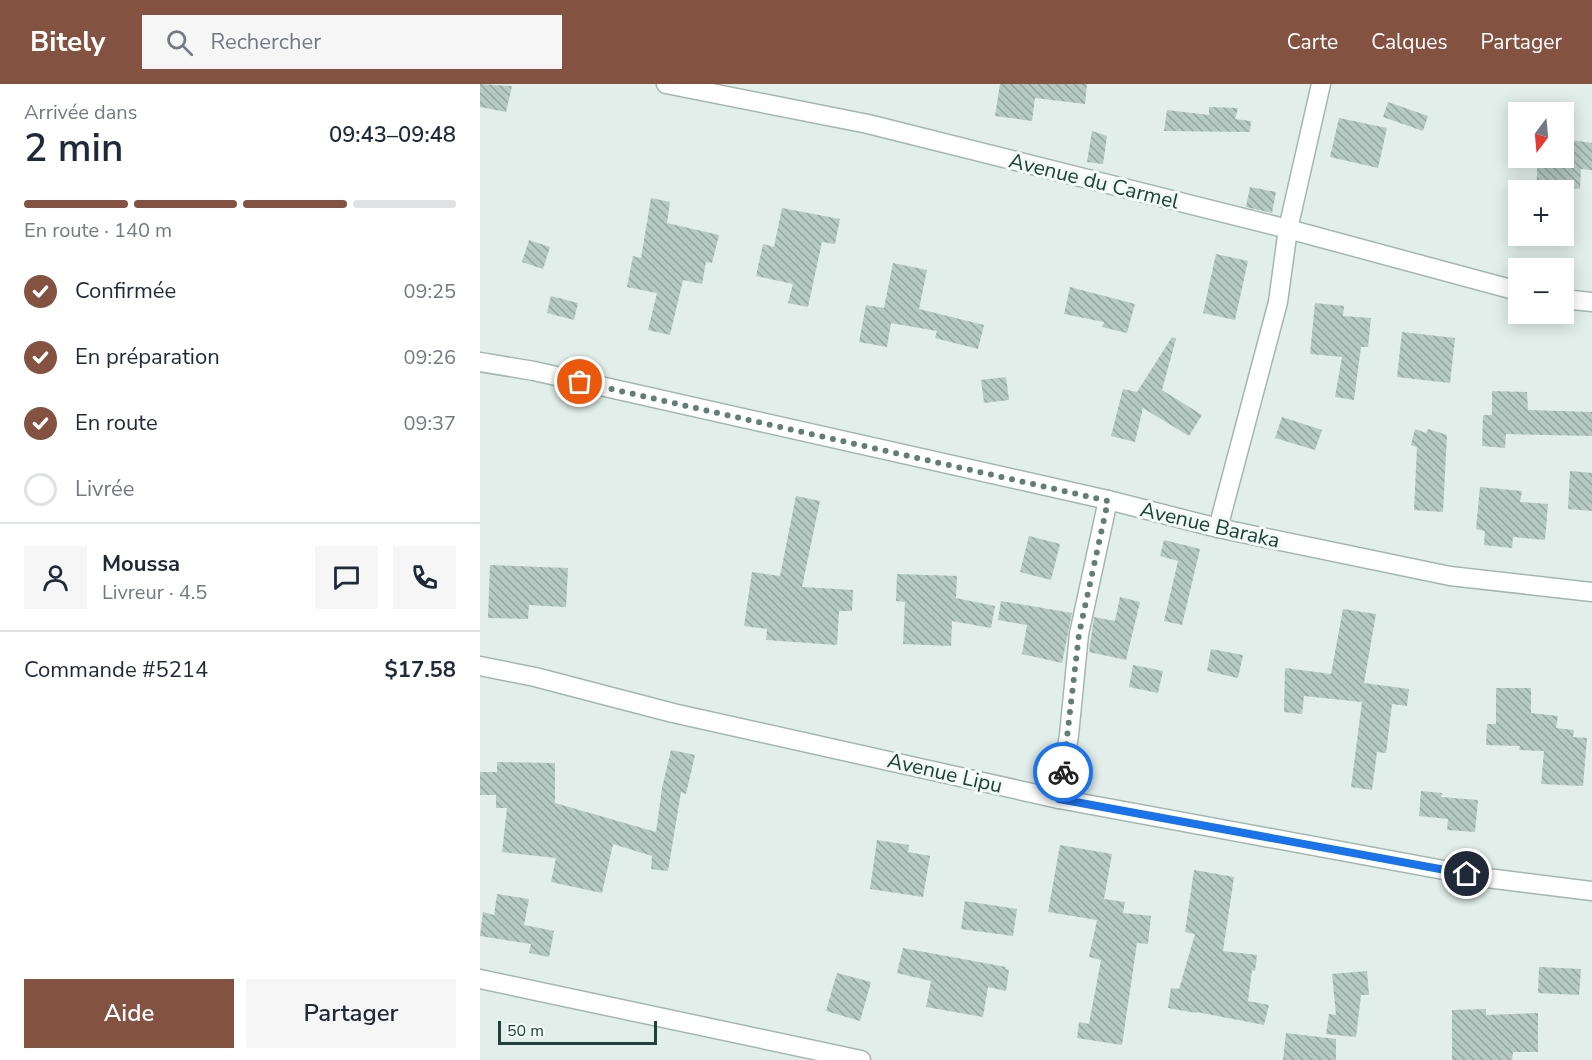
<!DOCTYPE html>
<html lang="fr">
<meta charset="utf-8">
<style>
:root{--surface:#fff;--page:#f6f6f7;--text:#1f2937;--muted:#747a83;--line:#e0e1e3;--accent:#845241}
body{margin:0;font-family:"Nunito Sans",sans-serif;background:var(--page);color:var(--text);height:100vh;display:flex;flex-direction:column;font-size:22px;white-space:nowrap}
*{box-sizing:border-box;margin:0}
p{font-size:20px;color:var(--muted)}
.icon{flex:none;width:33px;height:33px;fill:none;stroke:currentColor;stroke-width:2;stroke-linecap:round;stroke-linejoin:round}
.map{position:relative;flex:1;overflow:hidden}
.sheet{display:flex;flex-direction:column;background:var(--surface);width:480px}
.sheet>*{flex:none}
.needle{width:39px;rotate:196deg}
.buttons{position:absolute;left:1028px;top:18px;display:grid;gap:12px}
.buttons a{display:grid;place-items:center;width:66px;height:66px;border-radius:0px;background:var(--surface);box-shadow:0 3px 15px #0003;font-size:30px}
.scale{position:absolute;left:18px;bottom:15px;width:159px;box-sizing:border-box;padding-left:6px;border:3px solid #1f413a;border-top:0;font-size:16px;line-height:21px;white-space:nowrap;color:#1f413a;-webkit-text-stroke:4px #f2faf6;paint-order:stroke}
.pin{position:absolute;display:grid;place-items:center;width:51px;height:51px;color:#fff;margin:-26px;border:3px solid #fff;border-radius:50%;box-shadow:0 2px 6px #0007}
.courier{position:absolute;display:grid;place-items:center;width:60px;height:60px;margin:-30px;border:4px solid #1a73e8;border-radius:50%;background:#fff;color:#222;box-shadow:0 2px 8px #0007}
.head em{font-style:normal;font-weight:600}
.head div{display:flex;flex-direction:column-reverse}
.head{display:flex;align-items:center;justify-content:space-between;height:102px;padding:0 24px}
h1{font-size:39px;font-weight:600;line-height:45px}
.bar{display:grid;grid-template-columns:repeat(4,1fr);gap:9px 6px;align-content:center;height:72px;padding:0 24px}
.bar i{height:8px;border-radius:4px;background:var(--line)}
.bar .selected{background:var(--accent)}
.bar p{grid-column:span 4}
.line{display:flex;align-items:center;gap:15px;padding:0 24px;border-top:2px solid var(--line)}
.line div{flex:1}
.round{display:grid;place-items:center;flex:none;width:63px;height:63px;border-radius:0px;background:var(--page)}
ol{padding:0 24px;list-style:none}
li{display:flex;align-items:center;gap:18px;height:66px}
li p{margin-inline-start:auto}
li .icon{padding:6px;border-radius:50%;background:var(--accent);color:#fff;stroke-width:4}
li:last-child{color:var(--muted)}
li i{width:33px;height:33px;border:3px solid var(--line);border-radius:50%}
.primary-button{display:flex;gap:12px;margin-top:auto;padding:12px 24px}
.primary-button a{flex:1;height:69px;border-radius:0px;background:var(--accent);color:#fff;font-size:24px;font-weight:600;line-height:69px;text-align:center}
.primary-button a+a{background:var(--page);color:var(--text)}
header{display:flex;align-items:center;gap:36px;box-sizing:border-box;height:84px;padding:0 30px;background:var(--accent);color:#fff}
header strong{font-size:28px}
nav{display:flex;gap:33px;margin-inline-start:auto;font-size:21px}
.search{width:420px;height:54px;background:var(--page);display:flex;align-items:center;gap:15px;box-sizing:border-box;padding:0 21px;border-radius:0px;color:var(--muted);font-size:22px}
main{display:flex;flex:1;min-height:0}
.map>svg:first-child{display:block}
.building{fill:url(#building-back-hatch)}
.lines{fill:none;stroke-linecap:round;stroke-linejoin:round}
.minor-casing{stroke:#a3b7b1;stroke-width:21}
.minor{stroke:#fff;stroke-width:18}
.done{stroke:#637e77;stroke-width:6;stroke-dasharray:0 10.8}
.route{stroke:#1a73e8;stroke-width:8}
.labels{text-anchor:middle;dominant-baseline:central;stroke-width:6;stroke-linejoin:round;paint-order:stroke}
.street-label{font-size:21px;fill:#1f413a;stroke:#f2faf6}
</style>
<header>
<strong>Bitely</strong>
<div class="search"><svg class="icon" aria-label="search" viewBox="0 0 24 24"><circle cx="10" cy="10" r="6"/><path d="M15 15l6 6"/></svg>Rechercher</div>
<nav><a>Carte</a><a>Calques</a><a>Partager</a></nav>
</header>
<main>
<section class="sheet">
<div class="head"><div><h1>2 min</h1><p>Arrivée dans</p></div><em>09:43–09:48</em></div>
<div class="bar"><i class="selected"></i><i class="selected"></i><i class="selected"></i><i></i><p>En route · 140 m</p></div>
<ol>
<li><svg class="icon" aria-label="check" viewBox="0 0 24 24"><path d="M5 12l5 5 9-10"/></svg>Confirmée<p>09:25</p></li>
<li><svg class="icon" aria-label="check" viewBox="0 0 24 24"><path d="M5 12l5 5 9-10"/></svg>En préparation<p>09:26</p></li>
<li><svg class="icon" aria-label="check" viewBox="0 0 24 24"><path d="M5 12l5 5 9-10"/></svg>En route<p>09:37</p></li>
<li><i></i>Livrée</li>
</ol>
<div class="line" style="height:108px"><a class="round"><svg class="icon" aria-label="person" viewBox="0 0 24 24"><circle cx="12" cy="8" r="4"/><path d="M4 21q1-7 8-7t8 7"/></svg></a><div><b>Moussa</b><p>Livreur · 4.5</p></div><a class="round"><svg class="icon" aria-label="chat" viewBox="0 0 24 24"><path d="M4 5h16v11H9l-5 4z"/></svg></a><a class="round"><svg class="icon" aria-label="phone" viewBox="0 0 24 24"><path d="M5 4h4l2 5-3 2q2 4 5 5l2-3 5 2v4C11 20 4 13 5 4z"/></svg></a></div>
<div class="line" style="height:78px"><div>Commande #5214</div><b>$17.58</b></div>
<div class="primary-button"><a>Aide</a><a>Partager</a></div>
</section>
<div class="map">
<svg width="1112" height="976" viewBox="0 0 1112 976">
<defs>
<pattern id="building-back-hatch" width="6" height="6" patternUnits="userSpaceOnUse" patternTransform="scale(1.5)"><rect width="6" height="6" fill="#b6c9c2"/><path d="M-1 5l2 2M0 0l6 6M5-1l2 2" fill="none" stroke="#93a59f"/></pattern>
</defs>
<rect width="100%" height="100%" fill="#e1eee9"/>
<g class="building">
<path d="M0 0 32 2 26 28 0 23Z"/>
<path d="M520 0H607L605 20 555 14 552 37 515 32Z"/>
<path d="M908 18 948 32 943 47 903 33Z"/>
<path d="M729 23 758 24 755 35 771 37 770 48 684 47 687 26 729 31Z"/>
<path d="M859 34 907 44 898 84 850 73Z"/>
<path d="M612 47 627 52 623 80 607 78Z"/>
<path d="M1083 55 1112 59V86L1101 85 1100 105 1086 104V106H1056L1058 74H1083Z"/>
<path d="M770 103 796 108 792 129 766 123Z"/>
<path d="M171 114 190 118 187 139 239 151 232 179 226 178 222 200 203 196 190 251 168 246 177 209 147 203 153 172 161 174Z"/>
<path d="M302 124 360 135 355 160 342 158 328 223 308 219 313 200 276 192 283 160 294 163Z"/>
<path d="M49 156 70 163 63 185 42 178Z"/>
<path d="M736 170 768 177 755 236 723 229Z"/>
<path d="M413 179 447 186 439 225 504 241 498 265 455 254 457 247 411 239 407 263 379 258 386 221 404 224Z"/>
<path d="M590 203 655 220 647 249 622 243 624 238 584 230Z"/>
<path d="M71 212 98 219 94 236 67 229Z"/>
<path d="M835 219 864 222 863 232 891 234 888 263H881L874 316 855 313 862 273 830 270Z"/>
<path d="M922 248 975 254 970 299 917 293Z"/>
<path d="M692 253 696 255 682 306 722 331 709 352 663 324 655 358 631 352 643 305 657 308Z"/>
<path d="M526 293 529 316 504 319 501 296Z"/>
<path d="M1012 307 1047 308 1048 326 1112 328V352L1026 350 1025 364 1002 362 1003 331H1012Z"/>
<path d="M802 333 842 346 835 366 795 354Z"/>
<path d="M935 345 946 349 948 345 967 351 963 428 934 426 937 363 931 361Z"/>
<path d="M1090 387 1112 389V427L1088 425Z"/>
<path d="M1000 403 1042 407 1040 418 1068 420 1065 456 1033 453 1032 464 1004 461 1005 447 996 445Z"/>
<path d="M316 412 340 417 322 503 373 506 372 527H359L357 561 286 556 287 545 264 542 272 488 300 492Z"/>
<path d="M549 452 580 460 571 496 540 488Z"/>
<path d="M684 456 720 465 702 541 684 537 698 477 680 472Z"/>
<path d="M10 481 88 484 86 523 49 521 48 535 8 534Z"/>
<path d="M417 490 477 492 476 514 515 522 511 544 472 537 471 562 423 560 425 518 416 517Z"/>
<path d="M640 513 660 518 646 576 609 568 614 533 635 537Z"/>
<path d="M521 517 592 529 582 579 542 570 547 541 518 536Z"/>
<path d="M863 525 896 530 884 599 929 605 927 622 912 620 906 669 897 668 892 706 871 703 882 618 824 612 822 630 804 628 805 584 851 590Z"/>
<path d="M731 565 763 571 758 594 727 587Z"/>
<path d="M653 581 683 587 678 609 649 603Z"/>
<path d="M1016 604H1051V629L1078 632 1076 644 1094 646 1093 653 1107 654 1103 702 1061 700 1064 667 1039 666 1040 662 1006 661 1007 640H1016Z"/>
<path d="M191 666 215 671 206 710 201 708 188 787 171 785 172 772 133 760 122 809 71 798 76 774 22 768 27 724H16V711H0V688H17V678L75 679V719L176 748 182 704Z"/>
<path d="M941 707 962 709 961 713 998 716 995 748 967 746 968 735 939 732Z"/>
<path d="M397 756 429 761 428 768 450 772 443 813 390 805Z"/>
<path d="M580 761 632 770 624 815 645 818 643 829 671 832 668 860 657 859 642 961 597 954 599 938 609 940 621 876 609 873 617 836 568 828Z"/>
<path d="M714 786 754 793 743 867 777 871 775 887 772 886 768 917 789 921 784 941 717 928V929L688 924 691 904 699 905 715 850 705 848Z"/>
<path d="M17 810 49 815 44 841 74 847 69 873 49 869 51 860 0 852 3 828 14 831Z"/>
<path d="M485 817 537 825 533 852 481 845Z"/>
<path d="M423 864 526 883 525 885 529 886 526 907 508 903 503 933 446 923 451 897 417 889Z"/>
<path d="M1059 883 1101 885 1099 911 1058 909Z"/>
<path d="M887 887 889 911H881L876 953 846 950 849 930 856 931 852 890Z"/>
<path d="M357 889 391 898 380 937 346 927Z"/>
<path d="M1006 925V931L1058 929V968H1033L1032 976H972V926Z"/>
<path d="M806 949 856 955V976H803Z"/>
</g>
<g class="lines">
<g class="minor-casing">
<g id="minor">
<path d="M186 0 388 40 808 145 1038 207"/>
<path d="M1083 215 1112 218"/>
<path d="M0 278 54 287 628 416 738 444 970 492 1112 508"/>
<path d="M738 444 798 218 808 145 841 0"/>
<path d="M0 582 55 593 193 629 579 715 1007 794 1112 807"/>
<path d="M579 715 589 651 599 550 628 416"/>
<path d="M0 895 381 976"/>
</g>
</g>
<use href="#minor" class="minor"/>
</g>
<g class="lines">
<path class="done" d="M100 298 628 417 599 550 583 688"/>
<path class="route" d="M583 688 579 715 987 790"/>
</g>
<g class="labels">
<g class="street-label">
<text transform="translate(614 97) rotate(14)">Avenue du Carmel</text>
<text transform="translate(730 441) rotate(13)">Avenue Baraka</text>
<text transform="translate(465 689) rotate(13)">Avenue Lipu</text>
</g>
</g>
</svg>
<div class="buttons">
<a><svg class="needle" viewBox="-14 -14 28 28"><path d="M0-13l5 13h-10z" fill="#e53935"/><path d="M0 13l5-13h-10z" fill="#747a83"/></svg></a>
<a>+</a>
<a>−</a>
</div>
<div class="scale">50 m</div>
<div class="pin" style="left:100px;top:298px;background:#ea580c"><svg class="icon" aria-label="bag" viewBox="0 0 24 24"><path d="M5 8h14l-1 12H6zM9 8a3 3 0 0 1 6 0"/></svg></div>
<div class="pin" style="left:987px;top:790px;background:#1f2937"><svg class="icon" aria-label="home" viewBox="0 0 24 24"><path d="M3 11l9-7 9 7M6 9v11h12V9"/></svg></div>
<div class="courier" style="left:583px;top:688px"><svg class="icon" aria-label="bike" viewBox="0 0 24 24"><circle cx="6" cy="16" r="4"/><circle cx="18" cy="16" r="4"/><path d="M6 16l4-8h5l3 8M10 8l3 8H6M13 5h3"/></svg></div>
</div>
</main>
